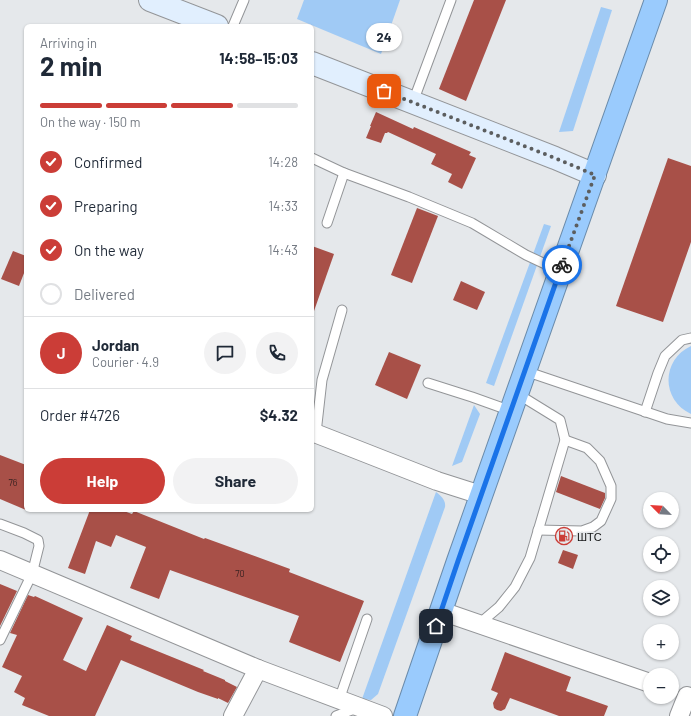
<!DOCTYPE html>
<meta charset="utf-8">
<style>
:root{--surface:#fff;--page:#f2f2f3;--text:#1f2937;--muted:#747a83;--line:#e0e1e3;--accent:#cb3d37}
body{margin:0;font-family:Barlow,sans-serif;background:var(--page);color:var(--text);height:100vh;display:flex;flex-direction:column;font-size:15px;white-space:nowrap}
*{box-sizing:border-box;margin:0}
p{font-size:13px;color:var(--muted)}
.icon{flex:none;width:22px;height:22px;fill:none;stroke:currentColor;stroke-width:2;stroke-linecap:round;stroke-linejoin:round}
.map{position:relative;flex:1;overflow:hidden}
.details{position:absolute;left:24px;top:24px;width:290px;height:488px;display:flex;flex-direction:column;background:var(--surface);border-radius:6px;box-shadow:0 1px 3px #0004}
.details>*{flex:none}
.needle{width:26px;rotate:294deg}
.buttons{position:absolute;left:643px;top:492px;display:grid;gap:8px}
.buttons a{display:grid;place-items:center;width:36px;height:36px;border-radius:50%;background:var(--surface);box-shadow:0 1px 3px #0004;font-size:20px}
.pin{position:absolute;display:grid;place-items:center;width:34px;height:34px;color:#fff;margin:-17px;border-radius:8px;box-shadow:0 2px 6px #0006}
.courier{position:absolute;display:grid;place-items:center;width:40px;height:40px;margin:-20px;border:3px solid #1a73e8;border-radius:50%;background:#fff;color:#222;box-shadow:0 1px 5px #0007}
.bubble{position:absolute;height:28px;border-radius:14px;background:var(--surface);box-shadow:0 1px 3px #0004;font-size:13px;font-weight:700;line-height:28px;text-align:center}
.summary em{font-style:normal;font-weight:700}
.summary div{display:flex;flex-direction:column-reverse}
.summary{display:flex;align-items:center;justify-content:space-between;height:68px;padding:0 16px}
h1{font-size:26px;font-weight:700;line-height:30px}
.bar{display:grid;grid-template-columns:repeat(4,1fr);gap:6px 4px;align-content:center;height:48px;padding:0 16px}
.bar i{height:5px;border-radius:3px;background:var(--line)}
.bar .selected{background:var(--accent)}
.bar p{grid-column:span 4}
.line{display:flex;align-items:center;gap:10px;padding:0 16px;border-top:1px solid var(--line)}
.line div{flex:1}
.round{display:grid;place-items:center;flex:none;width:42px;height:42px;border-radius:21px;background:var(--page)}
ol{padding:0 16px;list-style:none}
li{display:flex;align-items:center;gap:12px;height:44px}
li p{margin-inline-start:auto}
li .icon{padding:4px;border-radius:50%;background:var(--accent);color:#fff;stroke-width:4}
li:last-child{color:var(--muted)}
li i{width:22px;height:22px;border:2px solid var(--line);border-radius:50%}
.button{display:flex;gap:8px;margin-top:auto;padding:8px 16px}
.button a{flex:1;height:46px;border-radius:24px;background:var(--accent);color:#fff;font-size:16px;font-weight:700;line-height:46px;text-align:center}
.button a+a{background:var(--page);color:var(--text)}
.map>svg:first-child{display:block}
.green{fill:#a0caf5}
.building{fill:#a85048}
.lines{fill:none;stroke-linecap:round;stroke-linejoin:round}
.lane-casing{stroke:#939598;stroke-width:11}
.street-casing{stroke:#939598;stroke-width:20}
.secondary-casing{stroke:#939598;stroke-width:24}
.highway-casing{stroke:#6a8bab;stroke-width:24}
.lane{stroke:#fff;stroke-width:9}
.street{stroke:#fff;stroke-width:18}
.secondary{stroke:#e1effe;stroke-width:22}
.highway{stroke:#9acbfd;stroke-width:22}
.done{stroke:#5c5e5f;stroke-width:4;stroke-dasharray:0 7.2}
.route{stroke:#1a73e8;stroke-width:5}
.labels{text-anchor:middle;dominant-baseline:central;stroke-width:3;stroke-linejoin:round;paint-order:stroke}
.number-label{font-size:9px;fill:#382221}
.poi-label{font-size:11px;fill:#121314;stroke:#e5e8eb;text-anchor:start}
</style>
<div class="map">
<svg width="691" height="716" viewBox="0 0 691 716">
<rect width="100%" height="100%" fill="#e5e8eb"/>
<g class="green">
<path d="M304 0H400L381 54 297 19Z"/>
<path d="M601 7 612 10 573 131 559 132Z"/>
<path d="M544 224 551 226 494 386 486 383Z"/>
<path d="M691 346V414C661 400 661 360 691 346Z"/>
<path d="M474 405 480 414 462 462 452 466Z"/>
<path d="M436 492C441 496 446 500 445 507L378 694 371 700 362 699Z"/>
</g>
<g class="building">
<path d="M474 0H506L466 101 439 89Z"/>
<path d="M376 112 413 129 414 127 471 152 469 155 476 158 462 189 448 182 452 174 431 164 436 154 388 132 387 133H385L381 143 366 138 371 126H370Z"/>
<path d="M668 158 691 166V242L663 322 616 306Z"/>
<path d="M417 208 438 216 412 283 391 275Z"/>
<path d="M312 246 334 254 314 311H312Z"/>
<path d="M13 251 26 256V268L19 286 1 279Z"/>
<path d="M461 281 485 292 477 310 453 300Z"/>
<path d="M389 352 421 365 407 399 375 385Z"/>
<path d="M0 455 26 465V510L0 499Z"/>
<path d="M561 476 605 493V498L600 509 556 492Z"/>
<path d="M90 510H121L132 514 134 511 204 539 205 538 290 569 289 572 364 601 340 662 289 642 299 616 170 570 159 599 130 588 146 547 116 535 111 547 96 541 85 574 68 568Z"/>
<path d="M563 550 578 555 573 569 558 563Z"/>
<path d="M0 584 17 591 0 626Z"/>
<path d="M28 595 34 597 35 596 83 618 63 660 86 671 107 625 132 636 130 640 204 670 203 671 225 680V681L237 687 228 703 218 698V699L198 692 121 660 95 716H49L22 705 25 698 14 692 22 676 2 667 17 635 10 633Z"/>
<path d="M505 652 571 677 566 691 608 706 604 716H559L510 698 505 709 501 711 497 710 494 708 493 703 498 693 491 690Z"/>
</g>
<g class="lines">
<g class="lane-casing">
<g id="lane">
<path d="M233 26 244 0"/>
<path d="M413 102 451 0"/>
<path d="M312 158 344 173 409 197 472 223 526 255 560 271"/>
<path d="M327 223 344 173"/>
<path d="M525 371 667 419 691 423"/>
<path d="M428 383 472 397 511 411"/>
<path d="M645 412 658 373 665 356 682 340 691 338"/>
<path d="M316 433 322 380 342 310"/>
<path d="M0 524 24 533 38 540 39 546 32 574 0 640"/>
<path d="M538 530 582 531 593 527 601 521 611 499V486L600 461 587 448 565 440"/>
<path d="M479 624 499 607 515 587 530 558 565 440 560 420 521 396 517 394"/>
<path d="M339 700 367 619"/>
<path d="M336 716 357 708"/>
</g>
</g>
<g class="street-casing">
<g id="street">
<path d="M312 432 437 481 481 495"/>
<path d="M0 560 258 669 383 716"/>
<path d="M441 611 650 683"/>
<path d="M233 716 258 669"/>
<path d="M679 716 687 696"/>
</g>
</g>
<g class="secondary-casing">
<g id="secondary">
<path d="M150 0 217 26"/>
<path d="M312 63 555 158 595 175"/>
</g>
</g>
<g class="highway-casing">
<path id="highway" d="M405 716 458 561 656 0"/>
</g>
<use href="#lane" class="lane"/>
<use href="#street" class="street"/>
<use href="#secondary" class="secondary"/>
<use href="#highway" class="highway"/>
</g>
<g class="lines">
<path class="done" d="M384 91 555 158 595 175 562 265"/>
<path class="route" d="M436 626 458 561 562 265"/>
</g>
<defs>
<g id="fuel-ring" transform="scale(0.9)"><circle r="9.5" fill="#e5e8eb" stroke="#cb3d37" stroke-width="1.5"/><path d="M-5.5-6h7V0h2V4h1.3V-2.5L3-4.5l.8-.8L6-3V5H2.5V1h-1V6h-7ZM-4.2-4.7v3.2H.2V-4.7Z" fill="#cb3d37"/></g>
</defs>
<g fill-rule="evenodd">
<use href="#fuel-ring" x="564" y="536"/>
</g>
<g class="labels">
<g class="number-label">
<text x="13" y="482">76</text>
<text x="240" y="573">70</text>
</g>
<g class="poi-label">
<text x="577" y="536">ШТС</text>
</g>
</g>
</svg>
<div class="buttons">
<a><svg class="needle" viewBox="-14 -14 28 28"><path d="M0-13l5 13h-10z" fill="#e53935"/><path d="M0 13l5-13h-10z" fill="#747a83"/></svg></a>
<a><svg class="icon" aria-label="locate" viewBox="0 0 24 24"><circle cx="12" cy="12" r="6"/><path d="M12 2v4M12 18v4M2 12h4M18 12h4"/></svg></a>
<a><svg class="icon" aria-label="layers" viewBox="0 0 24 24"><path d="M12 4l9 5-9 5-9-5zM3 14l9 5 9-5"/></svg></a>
<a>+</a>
<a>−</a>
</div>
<div class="pin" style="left:384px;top:91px;background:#ea580c"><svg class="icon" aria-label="bag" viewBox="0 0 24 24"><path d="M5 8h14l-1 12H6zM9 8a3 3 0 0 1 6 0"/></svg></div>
<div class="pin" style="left:436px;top:626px;background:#1f2937"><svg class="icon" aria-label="home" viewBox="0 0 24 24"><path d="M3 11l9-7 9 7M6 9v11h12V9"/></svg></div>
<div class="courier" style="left:562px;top:265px"><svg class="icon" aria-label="bike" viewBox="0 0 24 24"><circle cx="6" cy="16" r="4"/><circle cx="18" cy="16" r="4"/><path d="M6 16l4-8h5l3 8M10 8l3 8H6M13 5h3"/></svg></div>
<div class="bubble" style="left:366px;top:23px;width:36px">24</div>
<section class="details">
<div class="summary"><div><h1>2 min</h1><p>Arriving in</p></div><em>14:58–15:03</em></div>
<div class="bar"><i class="selected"></i><i class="selected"></i><i class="selected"></i><i></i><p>On the way · 150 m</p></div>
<ol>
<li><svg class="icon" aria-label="check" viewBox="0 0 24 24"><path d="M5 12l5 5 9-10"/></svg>Confirmed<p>14:28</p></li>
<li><svg class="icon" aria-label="check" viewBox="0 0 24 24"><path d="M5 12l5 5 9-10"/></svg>Preparing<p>14:33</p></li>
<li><svg class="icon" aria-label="check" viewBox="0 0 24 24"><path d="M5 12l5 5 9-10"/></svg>On the way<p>14:43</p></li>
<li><i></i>Delivered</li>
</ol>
<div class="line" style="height:72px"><b class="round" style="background:var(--accent);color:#fff">J</b><div><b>Jordan</b><p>Courier · 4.9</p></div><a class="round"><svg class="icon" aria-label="chat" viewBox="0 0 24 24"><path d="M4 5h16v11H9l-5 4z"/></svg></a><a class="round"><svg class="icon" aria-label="phone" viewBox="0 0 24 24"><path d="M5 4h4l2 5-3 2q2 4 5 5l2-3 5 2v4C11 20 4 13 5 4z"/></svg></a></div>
<div class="line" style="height:52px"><div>Order #4726</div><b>$4.32</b></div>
<div class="button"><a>Help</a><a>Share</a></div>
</section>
</div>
